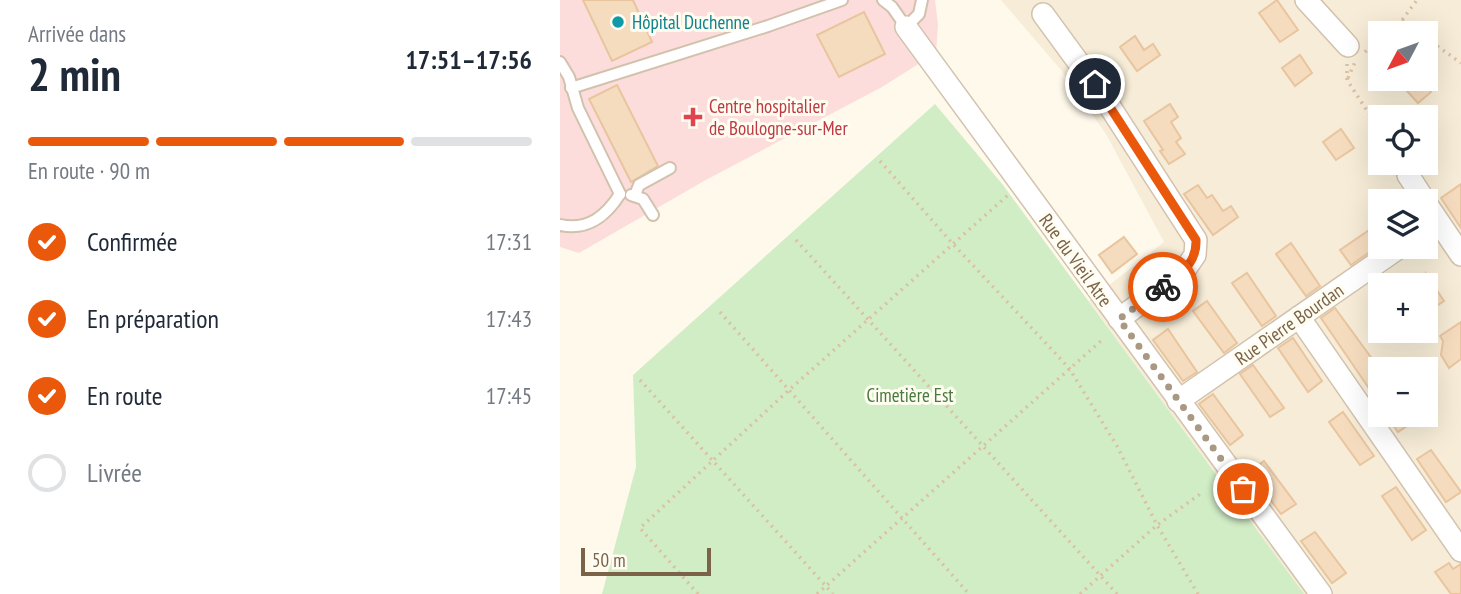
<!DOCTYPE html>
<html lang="fr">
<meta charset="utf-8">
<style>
:root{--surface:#fff;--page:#f6f6f7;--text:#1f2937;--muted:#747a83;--line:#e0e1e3;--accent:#ea580c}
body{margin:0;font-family:"PT Sans Narrow",sans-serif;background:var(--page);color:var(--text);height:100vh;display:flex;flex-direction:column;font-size:26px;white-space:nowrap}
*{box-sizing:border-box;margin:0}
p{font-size:23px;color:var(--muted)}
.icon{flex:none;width:38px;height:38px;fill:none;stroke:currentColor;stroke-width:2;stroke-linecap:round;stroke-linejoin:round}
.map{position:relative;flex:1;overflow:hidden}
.panel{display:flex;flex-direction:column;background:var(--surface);width:560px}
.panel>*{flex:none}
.needle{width:46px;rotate:229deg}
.controls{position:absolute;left:808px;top:21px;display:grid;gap:14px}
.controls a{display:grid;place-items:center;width:70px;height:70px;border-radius:0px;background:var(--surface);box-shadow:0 7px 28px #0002;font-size:35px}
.scale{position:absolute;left:21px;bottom:18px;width:130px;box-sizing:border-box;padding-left:7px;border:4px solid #7b634a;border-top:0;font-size:19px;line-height:24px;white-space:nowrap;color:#7b634a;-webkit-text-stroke:5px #fffcf1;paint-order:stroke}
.pin{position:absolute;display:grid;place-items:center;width:60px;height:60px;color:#fff;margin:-30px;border:4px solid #fff;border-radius:50%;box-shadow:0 2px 7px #0007}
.courier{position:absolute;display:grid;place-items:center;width:70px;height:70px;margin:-35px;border:5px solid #ea580c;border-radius:50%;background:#fff;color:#222;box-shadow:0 2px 9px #0007}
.overview em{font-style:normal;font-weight:600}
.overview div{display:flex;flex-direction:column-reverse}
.overview{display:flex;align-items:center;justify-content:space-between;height:119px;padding:0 28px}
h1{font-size:46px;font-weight:600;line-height:52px}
.bar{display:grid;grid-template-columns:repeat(4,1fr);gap:10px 7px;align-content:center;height:84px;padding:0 28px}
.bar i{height:9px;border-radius:5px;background:var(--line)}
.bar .selected{background:var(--accent)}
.bar p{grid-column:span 4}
ol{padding:0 28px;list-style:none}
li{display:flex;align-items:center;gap:21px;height:77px}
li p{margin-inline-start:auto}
li .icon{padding:7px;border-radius:50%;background:var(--accent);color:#fff;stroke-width:4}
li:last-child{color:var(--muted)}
li i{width:38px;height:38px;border:4px solid var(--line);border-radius:50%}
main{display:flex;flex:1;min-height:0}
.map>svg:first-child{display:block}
.residential{fill:#f6ecd7;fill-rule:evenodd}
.medical{fill:#fcdddc}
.green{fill:#d1edc6}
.building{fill:#f5dcbf;stroke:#e9c59e;stroke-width:2}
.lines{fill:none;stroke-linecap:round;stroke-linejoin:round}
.service-casing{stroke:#d2c2ad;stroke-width:14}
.minor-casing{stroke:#d2c2ad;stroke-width:24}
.path{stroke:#dbc0a1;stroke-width:3.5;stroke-dasharray:2 5;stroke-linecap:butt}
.service{stroke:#fff;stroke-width:10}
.minor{stroke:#fff;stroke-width:21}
.done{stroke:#a99882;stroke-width:7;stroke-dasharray:0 12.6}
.route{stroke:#ea580c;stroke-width:9}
.culture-dot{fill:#0f9aa8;stroke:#fffcf1;stroke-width:2.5}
.health-dot{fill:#e0444e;stroke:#fffcf1;stroke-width:2.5}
.labels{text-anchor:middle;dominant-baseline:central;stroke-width:6;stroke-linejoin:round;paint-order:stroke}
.culture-label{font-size:19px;fill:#0d838f;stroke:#fffcf1;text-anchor:start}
.health-label{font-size:19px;fill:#be3a42;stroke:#fffcf1;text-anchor:start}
.street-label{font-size:19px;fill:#7b634a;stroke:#fffcf1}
.park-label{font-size:19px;fill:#477b3e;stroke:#fffcf1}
</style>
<main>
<section class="panel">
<div class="overview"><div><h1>2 min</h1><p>Arrivée dans</p></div><em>17:51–17:56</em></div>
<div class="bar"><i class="selected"></i><i class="selected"></i><i class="selected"></i><i></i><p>En route · 90 m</p></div>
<ol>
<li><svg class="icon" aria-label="check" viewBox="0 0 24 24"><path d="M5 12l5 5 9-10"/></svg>Confirmée<p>17:31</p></li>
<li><svg class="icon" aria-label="check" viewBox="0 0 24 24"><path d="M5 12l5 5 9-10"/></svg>En préparation<p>17:43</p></li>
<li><svg class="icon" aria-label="check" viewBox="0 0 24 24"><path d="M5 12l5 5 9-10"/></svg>En route<p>17:45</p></li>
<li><i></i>Livrée</li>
</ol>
</section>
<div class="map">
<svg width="901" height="594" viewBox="0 0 901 594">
<rect width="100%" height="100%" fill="#fef9ea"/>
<path class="residential" d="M441 0H901V594H744L529 301 604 242 546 134 502 71ZM821 33H866V79H821ZM821 117H866V163H821ZM821 201H866V247H821ZM821 285H866V331H821ZM821 369H866V415H821Z"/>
<path class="medical" d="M0 0H375L378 25 376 53 322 87 144 181 19 253 0 247Z"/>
<path class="green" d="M375 104 443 185 744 594H42L76 467 73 375Z"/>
<g class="building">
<path d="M23 0H73L92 42 52 61Z"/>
<path d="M717 0 738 30 720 42 699 13Z"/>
<path d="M304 12 325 54 279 77 257 35Z"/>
<path d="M575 36 584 50 593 44 600 55 577 71 560 47Z"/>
<path d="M740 55 752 73 735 86 722 68Z"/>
<path d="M836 79H859L871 92 858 103Z"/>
<path d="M57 85 98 166 71 182 29 99Z"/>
<path d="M610 104 618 117 611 122 621 138 616 142 625 154 609 164 600 151 603 150 584 121Z"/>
<path d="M781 129 794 148 776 160 763 142Z"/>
<path d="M901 184V228L881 198Z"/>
<path d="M638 185 647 198 652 195 663 211 671 206 678 217 653 235 624 194Z"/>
<path d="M821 222V244L791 265 780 250Z"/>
<path d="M564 237 577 254 552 273 539 255Z"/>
<path d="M731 243 760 286 746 296 716 254Z"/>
<path d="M687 273 716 316 702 326 672 283Z"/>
<path d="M866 274 884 301 866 313Z"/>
<path d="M647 301 677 343 664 353 633 311Z"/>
<path d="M775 308 821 371V406L761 318Z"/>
<path d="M901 322V359L889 368 881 355 883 341 880 336Z"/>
<path d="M608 329 637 372 623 381 593 340Z"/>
<path d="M733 338 762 381 748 392 718 348Z"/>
<path d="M693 365 724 408 710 417 680 374Z"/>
<path d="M653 394 683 435 670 445 639 404Z"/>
<path d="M783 412 814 456 800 465 769 422Z"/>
<path d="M826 415H863L838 432Z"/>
<path d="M871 450 901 492 886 502 857 459Z"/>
<path d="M704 461 736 504 721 514 690 472Z"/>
<path d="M836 487 866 530 852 540 822 496Z"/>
<path d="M755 532 786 573 772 583 741 541Z"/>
<path d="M889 563 893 569 901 564V594H891L875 572Z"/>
</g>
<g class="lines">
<g class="service-casing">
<g id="service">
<path d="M323 0 332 7 346 27 359 14 362 0"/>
<path d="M0 62 9 77 18 108 60 194"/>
<path d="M11 88 208 26 282 0"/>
<path d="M71 195 83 199 93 215"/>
<path d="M75 195 79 185 110 168"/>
<path d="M0 225C28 231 46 216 60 194"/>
</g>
</g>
<g class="minor-casing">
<g id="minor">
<path d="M746 0 788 46"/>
<path d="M483 14 543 96 636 240 635 255 624 271 559 319"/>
<path d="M346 27 761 594"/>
<path d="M848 175 865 201"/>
<path d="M866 203 901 255"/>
<path d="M739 317 901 551"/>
<path d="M618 401 840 247"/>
</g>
</g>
<g class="path">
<path d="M842 20 860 33"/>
<path d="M826 33 842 20 857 0"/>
<path d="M866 38 901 63"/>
<path d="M805 52 821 38"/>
<path d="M787 64V80L821 132"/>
<path d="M788 78 795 62"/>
<path d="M320 161 393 244 509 368 557 446 597 525 638 594"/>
<path d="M236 240 557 594"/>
<path d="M160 312 409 594"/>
<path d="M80 380 273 594"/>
<path d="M138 594 80 528 229 390 448 195"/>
<path d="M257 594 542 340"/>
<path d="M520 594 597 525 643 492"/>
</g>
<use href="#service" class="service"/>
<use href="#minor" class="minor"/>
</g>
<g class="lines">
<path class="done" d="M603 287 559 319 683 489"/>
<path class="route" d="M535 84 636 240C637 264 620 274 603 287"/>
</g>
<circle class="culture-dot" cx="58" cy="22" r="7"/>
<path class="health-dot" d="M129.5 106.5h7v7h7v7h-7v7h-7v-7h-7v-7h7z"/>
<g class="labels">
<g class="culture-label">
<text x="72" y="22">Hôpital Duchenne</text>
</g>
<g class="health-label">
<text x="149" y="106">Centre hospitalier<tspan x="149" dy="22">de Boulogne-sur-Mer</tspan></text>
</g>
<g class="street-label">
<text transform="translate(516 260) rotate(54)">Rue du Vieil Atre</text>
<text transform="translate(729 324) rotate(-35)">Rue Pierre Bourdan</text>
</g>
<g class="park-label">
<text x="350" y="395">Cimetière Est</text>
</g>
</g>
</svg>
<div class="controls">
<a><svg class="needle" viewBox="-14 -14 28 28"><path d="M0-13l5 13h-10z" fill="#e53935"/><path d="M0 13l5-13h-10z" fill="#747a83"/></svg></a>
<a><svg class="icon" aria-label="locate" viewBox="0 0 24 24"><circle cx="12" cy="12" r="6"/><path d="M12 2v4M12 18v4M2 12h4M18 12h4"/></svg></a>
<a><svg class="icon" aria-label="layers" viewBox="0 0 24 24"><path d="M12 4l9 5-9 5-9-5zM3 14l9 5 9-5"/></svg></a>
<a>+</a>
<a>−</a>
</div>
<div class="scale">50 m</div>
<div class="pin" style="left:683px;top:489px;background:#ea580c"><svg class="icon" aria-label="bag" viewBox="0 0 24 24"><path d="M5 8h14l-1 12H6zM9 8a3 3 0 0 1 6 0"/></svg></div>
<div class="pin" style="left:535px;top:84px;background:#1f2937"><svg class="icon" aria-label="home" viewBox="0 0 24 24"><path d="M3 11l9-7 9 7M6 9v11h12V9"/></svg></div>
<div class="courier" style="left:603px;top:287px"><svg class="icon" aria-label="bike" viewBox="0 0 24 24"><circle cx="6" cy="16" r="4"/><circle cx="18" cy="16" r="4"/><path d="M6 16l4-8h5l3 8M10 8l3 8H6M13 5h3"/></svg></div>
</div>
</main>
